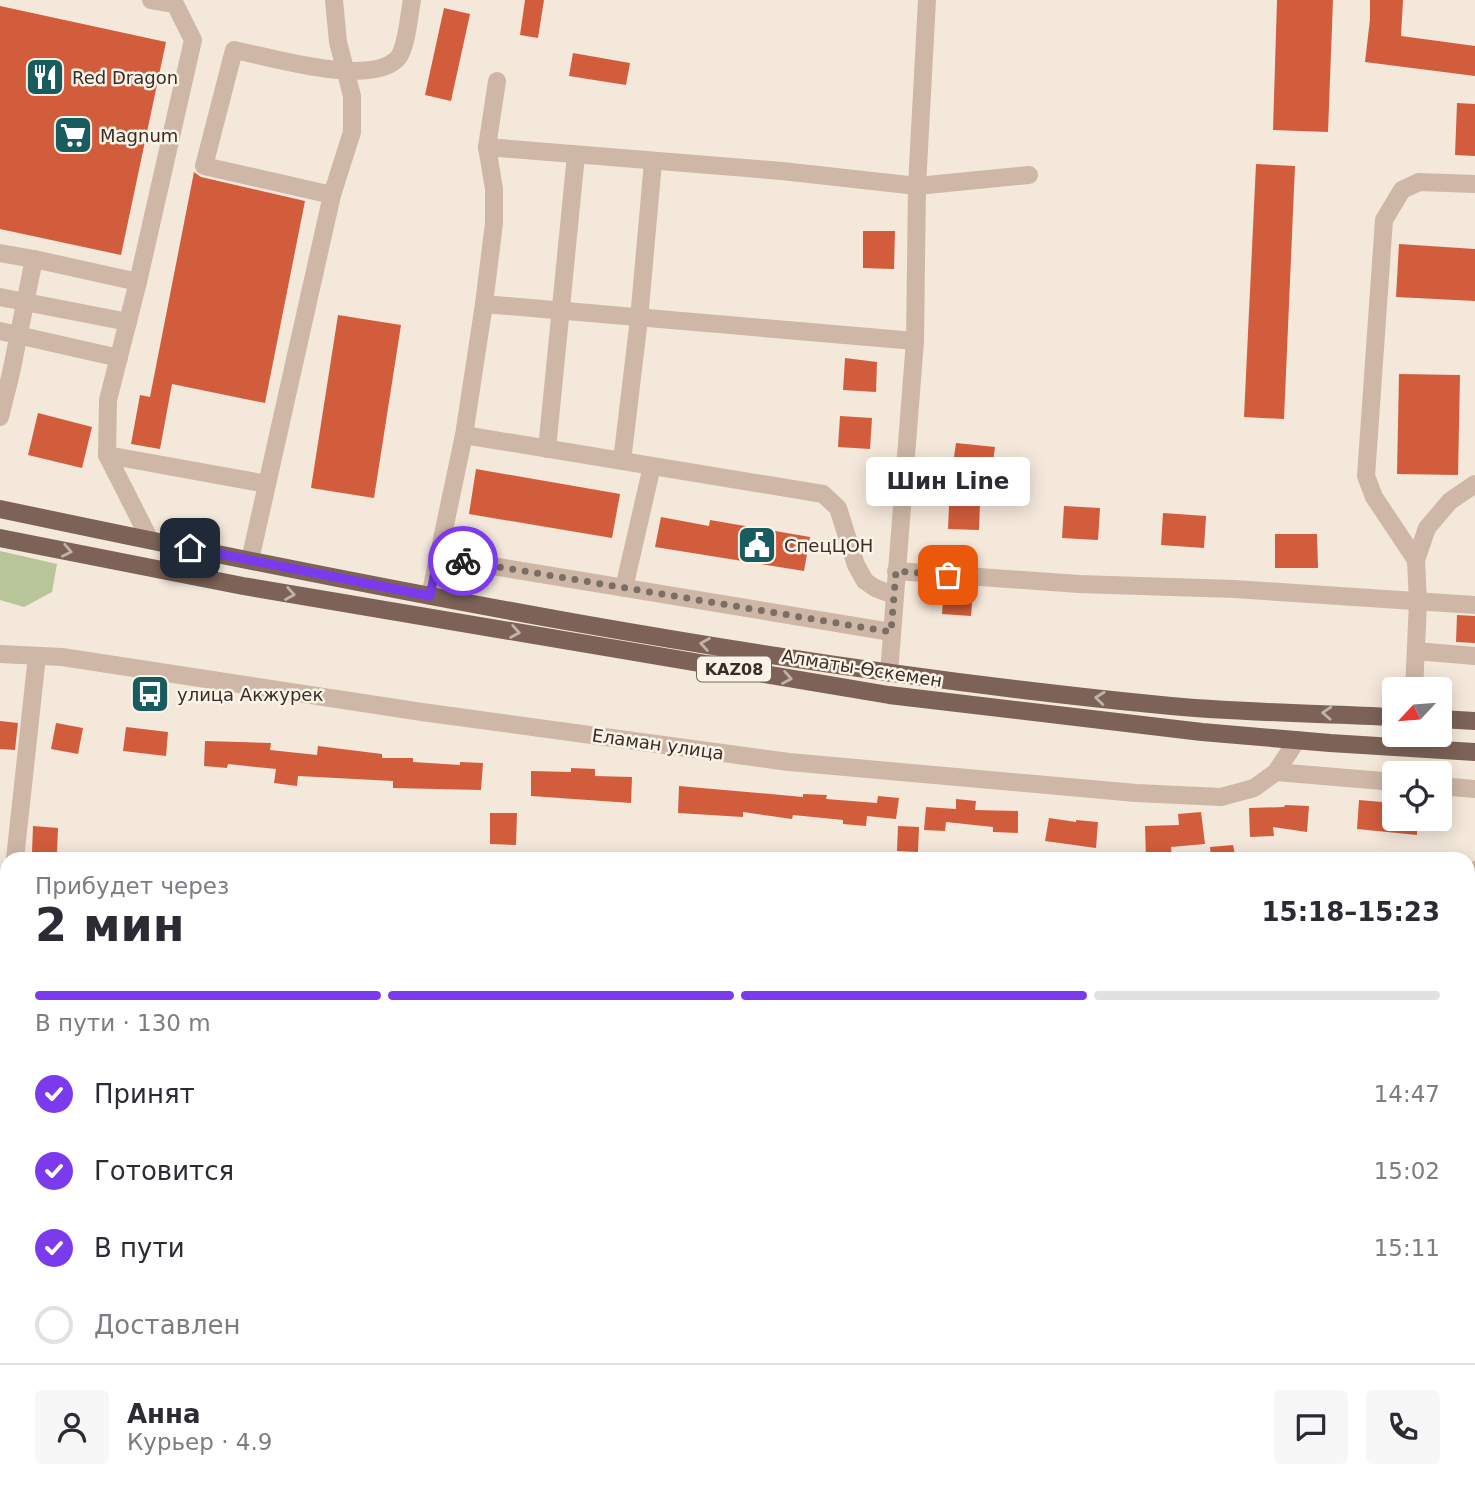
<!DOCTYPE html>
<html lang="ru">
<meta charset="utf-8">
<style>
:root{--surface:#fff;--page:#f7f7f7;--text:#2b2b33;--muted:#7c7c81;--line:#e1e1e2;--accent:#7c3aed}
body{margin:0;font-family:"DejaVu Sans",sans-serif;background:var(--page);color:var(--text);height:100vh;display:flex;flex-direction:column;font-size:26px;white-space:nowrap}
*{box-sizing:border-box;margin:0}
p{font-size:23px;color:var(--muted)}
.icon{flex:none;width:38px;height:38px;fill:none;stroke:currentColor;stroke-width:2;stroke-linecap:round;stroke-linejoin:round}
.map{position:relative;flex:1;overflow:hidden}
.drawer{position:absolute;left:0px;top:852px;width:1475px;height:653px;display:flex;flex-direction:column;background:var(--surface);border-radius:21px 21px 0 0;box-shadow:0 4px 18px #0003}
.drawer>*{flex:none}
.needle{width:46px;rotate:244deg}
.buttons{position:absolute;left:1382px;top:677px;display:grid;gap:14px}
.buttons a{display:grid;place-items:center;width:70px;height:70px;border-radius:7px;background:var(--surface);box-shadow:0 4px 18px #0003;font-size:35px}
.pin{position:absolute;display:grid;place-items:center;width:60px;height:60px;color:#fff;margin:-30px;border-radius:14px;box-shadow:0 4px 10px #0006}
.courier{position:absolute;display:grid;place-items:center;width:70px;height:70px;margin:-35px;border:5px solid #7c3aed;border-radius:50%;background:#fff;color:#222;box-shadow:0 2px 9px #0007}
.bubble{position:absolute;height:49px;border-radius:7px;background:var(--surface);box-shadow:0 4px 18px #0003;font-size:23px;font-weight:700;line-height:49px;text-align:center}
.head em{font-style:normal;font-weight:700}
.head div{display:flex;flex-direction:column-reverse}
.head{display:flex;align-items:center;justify-content:space-between;height:119px;padding:0 35px}
h1{font-size:46px;font-weight:700;line-height:52px}
.bar{display:grid;grid-template-columns:repeat(4,1fr);gap:10px 7px;align-content:center;height:84px;padding:0 35px}
.bar i{height:9px;border-radius:5px;background:var(--line)}
.bar .selected{background:var(--accent)}
.bar p{grid-column:span 4}
.line{display:flex;align-items:center;gap:18px;padding:0 35px;border-top:2px solid var(--line)}
.line div{flex:1}
.round{display:grid;place-items:center;flex:none;width:74px;height:74px;border-radius:7px;background:var(--page)}
ol{padding:0 35px;list-style:none}
li{display:flex;align-items:center;gap:21px;height:77px}
li p{margin-inline-start:auto}
li .icon{padding:7px;border-radius:50%;background:var(--accent);color:#fff;stroke-width:4}
li:last-child{color:var(--muted)}
li i{width:38px;height:38px;border:4px solid var(--line);border-radius:50%}
.map>svg:first-child{display:block}
.green{fill:#b7c599}
.building{fill:#d25d3c}
.lines{fill:none;stroke-linecap:round;stroke-linejoin:round}
.minor{stroke:#ceb7a6;stroke-width:18}
.major{stroke:#7d6357;stroke-width:18}
.oneway{stroke:#c2b2a7}
.done{stroke:#7a6e66;stroke-width:7;stroke-dasharray:0 12.6}
.route{stroke:#7c3aed;stroke-width:9}
.labels{text-anchor:middle;dominant-baseline:central;stroke-width:5;stroke-linejoin:round;paint-order:stroke}
.shield{fill:#fbf2e8;stroke:#736861;stroke-width:2}
.shield-label{font-size:16px;font-weight:bold;fill:#392d27}
.poi-label{font-size:18px;fill:#392d27;stroke:#fbf2e8;text-anchor:start}
.street-label{font-size:18px;fill:#392d27;stroke:#fbf2e8}
</style>
<div class="map">
<svg width="1475" height="1504" viewBox="0 0 1475 1504">
<rect width="100%" height="100%" fill="#f4e8db"/>
<path class="green" d="M0 551 57 564 52 592 24 607 0 600Z"/>
<g class="building">
<path d="M525 0H544L538 38 520 35Z"/>
<path d="M1277 0H1333L1328 132 1273 130Z"/>
<path d="M1370 0H1403L1401 36 1475 46V76L1365 62 1370 19Z"/>
<path d="M0 6 166 42 121 255 0 229Z"/>
<path d="M444 8 470 14 451 101 425 95Z"/>
<path d="M573 53 630 63 626 85 569 76Z"/>
<path d="M1457 103 1475 104V156L1455 155Z"/>
<path d="M1256 164 1295 166 1284 419 1244 417Z"/>
<path d="M194 172 201 177 305 201 265 403 172 384 160 449 131 444 140 395 150 397Z"/>
<path d="M863 231H895L894 269 863 268Z"/>
<path d="M1399 244 1475 249V301L1396 297Z"/>
<path d="M338 315 401 325 374 498 311 488Z"/>
<path d="M845 358 877 362 876 392 843 390Z"/>
<path d="M1399 374 1460 375 1458 475 1397 474Z"/>
<path d="M38 413 92 427 82 468 28 455Z"/>
<path d="M840 416 872 418 870 449 838 447Z"/>
<path d="M956 443 995 447 991 478 981 477 979 530 948 529 950 485Z"/>
<path d="M476 469 620 494 612 538 469 514Z"/>
<path d="M1064 506 1100 508 1098 540 1062 538Z"/>
<path d="M1163 513 1206 516 1204 548 1161 545Z"/>
<path d="M661 517 709 526 710 520 810 537 804 571 655 547Z"/>
<path d="M1275 534H1317L1318 568H1275Z"/>
<path d="M944 588 973 591 971 616 942 614Z"/>
<path d="M1457 615 1475 616V643L1456 642Z"/>
<path d="M0 721 18 723 15 750 0 749Z"/>
<path d="M56 723 83 728 78 754 51 749Z"/>
<path d="M126 727 168 732 166 756 123 751Z"/>
<path d="M205 741 271 743 270 750 317 755 318 746 382 754V758H413V762L460 765V762L483 763 481 790 393 788V781L298 776 297 786 274 783 276 769 228 764 227 768 204 766Z"/>
<path d="M571 768 595 769V776L632 777 631 803 531 796V771L571 772Z"/>
<path d="M679 786 803 797V794L827 795 826 799 877 803 878 796 899 798 896 819 867 816 866 826 843 824V820L793 815 792 819 743 812V817L678 813Z"/>
<path d="M956 799 976 801 975 810 1018 811V833L993 832V827L946 822 945 831 924 830 926 807 956 809Z"/>
<path d="M1359 800 1382 802V804L1395 806V819H1417V835L1357 829Z"/>
<path d="M1285 805 1309 806 1307 832 1273 827 1274 836 1250 837 1249 808 1284 807Z"/>
<path d="M1201 812 1205 844 1171 847 1172 859H1146L1145 826 1179 825 1178 814Z"/>
<path d="M490 813H517L516 845 490 844Z"/>
<path d="M1049 818 1076 822V820L1098 822 1096 848 1045 841Z"/>
<path d="M33 826 58 828 57 854 32 852Z"/>
<path d="M898 826 919 827 918 852 897 851Z"/>
<path d="M1233 845 1236 859H1211L1210 847Z"/>
</g>
<g class="lines">
<g class="minor">
<path d="M487 147 782 171 917 186 1029 175"/>
<path d="M332 195 204 166 234 50C270 57 371 88 398 58 407 47 409 14 412 0"/>
<path d="M0 253 34 259"/>
<path d="M0 297 128 322"/>
<path d="M484 304 915 341"/>
<path d="M0 331 119 358"/>
<path d="M0 417 11 373 34 259 138 282"/>
<path d="M464 435 823 494 838 508 856 565 865 581 875 588 894 595"/>
<path d="M547 449 576 155"/>
<path d="M107 455 267 484"/>
<path d="M622 461 639 319 653 162"/>
<path d="M150 540 107 455 108 400 138 282 193 40 175 4 151 0"/>
<path d="M438 557 891 632"/>
<path d="M250 560 332 195 352 132V96L338 42 334 0"/>
<path d="M1416 560 1374 497 1366 476 1384 220 1402 190 1419 182 1475 184"/>
<path d="M896 571 1079 584 1234 589 1475 605"/>
<path d="M624 588 652 466"/>
<path d="M430 596 464 435 484 304 494 223V189L487 147 497 81"/>
<path d="M1416 651 1475 656"/>
<path d="M0 654 62 657 422 712 789 762 1136 793 1221 797 1254 788 1276 772 1297 740"/>
<path d="M889 673 915 341 917 186 927 0"/>
<path d="M1414 690 1418 602 1416 560 1427 528 1450 501 1475 484"/>
<path d="M1276 772 1395 782"/>
<path d="M1440 786 1475 789"/>
<path d="M15 859 37 656"/>
<path d="M1468 881 1475 870"/>
<path d="M0 1018 7 974"/>
<path d="M0 1075H7"/>
<path d="M1468 1177 1475 1178"/>
<path d="M0 1485 7 1488"/>
<path d="M38 1498 57 1504"/>
<path d="M506 1504V1498"/>
<path d="M1071 1504 1073 1498"/>
<path d="M1271 1504 1275 1498"/>
<path d="M1419 1504 1422 1498"/>
</g>
<g class="major">
<path d="M0 509C384 590 770 667 1161 705 1238 713 1317 713 1395 717"/>
<path d="M0 538 243 586 889 695 1202 732 1330 743 1475 752"/>
<path d="M1440 719 1475 721"/>
</g>
</g>
<defs><path id="oneway-chevron" d="M-2-3.5L2.5 0L-2 3.5" fill="none" stroke-width="1.6" stroke-linecap="round" stroke-linejoin="round" transform="scale(1.75)"/></defs>
<g class="oneway">
<use href="#oneway-chevron" transform="translate(67 551) rotate(11)"/>
<use href="#oneway-chevron" transform="translate(290 594) rotate(10)"/>
<use href="#oneway-chevron" transform="translate(515 632) rotate(10)"/>
<use href="#oneway-chevron" transform="translate(705 644) rotate(-171)"/>
<use href="#oneway-chevron" transform="translate(787 678) rotate(10)"/>
<use href="#oneway-chevron" transform="translate(1100 698) rotate(-174)"/>
<use href="#oneway-chevron" transform="translate(1327 713) rotate(-177)"/>
</g>
<g class="lines">
<path class="done" d="M463 561 891 632 896 571 948 575"/>
<path class="route" d="M190 548 430 596 438 557 463 561"/>
</g>
<defs>
<g id="restaurant-square" transform="scale(2.0125)"><rect x="-9" y="-9" width="18" height="18" rx="4" fill="#185c5f" stroke="#fbf2e8"/><path d="M-5-6h1v4h1v-4h1v4h1v-4h1v5L-1.5 .5V6h-2V.5L-5-1ZM5-6V6H3V1.5H1.5Q1.5-4 5-6Z" fill="#fff"/></g>
<g id="supermarket-square" transform="scale(2.0125)"><rect x="-9" y="-9" width="18" height="18" rx="4" fill="#185c5f" stroke="#fbf2e8"/><path d="M-6-5.5h2.5l.6 2H6L4.5 2H-2.5L-4.4-4H-6ZM-1.5 3.2a1.3 1.3 0 1 0 .1 0ZM3 3.2a1.3 1.3 0 1 0 .1 0Z" fill="#fff"/></g>
<g id="civic-square" transform="scale(2.0125)"><rect x="-9" y="-9" width="18" height="18" rx="4" fill="#185c5f" stroke="#fbf2e8"/><path d="M-.6-6.5H3V-4.5H.6V-3L4-1V1h2V6H-6V1h2V-1L-.6-3ZM-1.2 2.5V6h2.4V2.5Z" fill="#fff"/></g>
<g id="bus-square" transform="scale(2.0125)"><rect x="-9" y="-9" width="18" height="18" rx="4" fill="#185c5f" stroke="#fbf2e8"/><path d="M-5-6H5V4H4V6H2V4H-2V6H-4V4H-5ZM-3.5-4V0h7V-4ZM-3.5 1.2v1.5H-2V1.2ZM2 1.2v1.5H3.5V1.2Z" fill="#fff"/></g>
</defs>
<g fill-rule="evenodd">
<use href="#restaurant-square" x="45" y="77"/>
<use href="#supermarket-square" x="73" y="135"/>
<use href="#civic-square" x="757" y="545"/>
<use href="#bus-square" x="150" y="694"/>
</g>
<g class="labels">
<rect class="shield" x="697" y="656.5" width="74" height="25" rx="5"/>
<g class="shield-label">
<text x="734" y="669">KAZ08</text>
</g>
<g class="poi-label">
<text x="72" y="77">Red Dragon</text>
<text x="100" y="135">Magnum</text>
<text x="784" y="545">СпецЦОН</text>
<text x="177" y="694">улица Акжурек</text>
</g>
<g class="street-label">
<text transform="translate(862 668) rotate(9)">Алматы-Өскемен</text>
<text transform="translate(658 744) rotate(8)">Еламан улица</text>
</g>
</g>
</svg>
<div class="buttons">
<a><svg class="needle" viewBox="-14 -14 28 28"><path d="M0-13l5 13h-10z" fill="#e53935"/><path d="M0 13l5-13h-10z" fill="#7c7c81"/></svg></a>
<a><svg class="icon" aria-label="locate" viewBox="0 0 24 24"><circle cx="12" cy="12" r="6"/><path d="M12 2v4M12 18v4M2 12h4M18 12h4"/></svg></a>
</div>
<div class="pin" style="left:948px;top:575px;background:#ea580c"><svg class="icon" aria-label="bag" viewBox="0 0 24 24"><path d="M5 8h14l-1 12H6zM9 8a3 3 0 0 1 6 0"/></svg></div>
<div class="pin" style="left:190px;top:548px;background:#1f2937"><svg class="icon" aria-label="home" viewBox="0 0 24 24"><path d="M3 11l9-7 9 7M6 9v11h12V9"/></svg></div>
<div class="courier" style="left:463px;top:561px"><svg class="icon" aria-label="bike" viewBox="0 0 24 24"><circle cx="6" cy="16" r="4"/><circle cx="18" cy="16" r="4"/><path d="M6 16l4-8h5l3 8M10 8l3 8H6M13 5h3"/></svg></div>
<div class="bubble" style="left:866px;top:457px;width:164px">Шин Line</div>
<section class="drawer">
<div class="head"><div><h1>2 мин</h1><p>Прибудет через</p></div><em>15:18–15:23</em></div>
<div class="bar"><i class="selected"></i><i class="selected"></i><i class="selected"></i><i></i><p>В пути · 130 m</p></div>
<ol>
<li><svg class="icon" aria-label="check" viewBox="0 0 24 24"><path d="M5 12l5 5 9-10"/></svg>Принят<p>14:47</p></li>
<li><svg class="icon" aria-label="check" viewBox="0 0 24 24"><path d="M5 12l5 5 9-10"/></svg>Готовится<p>15:02</p></li>
<li><svg class="icon" aria-label="check" viewBox="0 0 24 24"><path d="M5 12l5 5 9-10"/></svg>В пути<p>15:11</p></li>
<li><i></i>Доставлен</li>
</ol>
<div class="line" style="height:126px"><a class="round"><svg class="icon" aria-label="person" viewBox="0 0 24 24"><circle cx="12" cy="8" r="4"/><path d="M4 21q1-7 8-7t8 7"/></svg></a><div><b>Анна</b><p>Курьер · 4.9</p></div><a class="round"><svg class="icon" aria-label="chat" viewBox="0 0 24 24"><path d="M4 5h16v11H9l-5 4z"/></svg></a><a class="round"><svg class="icon" aria-label="phone" viewBox="0 0 24 24"><path d="M5 4h4l2 5-3 2q2 4 5 5l2-3 5 2v4C11 20 4 13 5 4z"/></svg></a></div>
</section>
</div>
